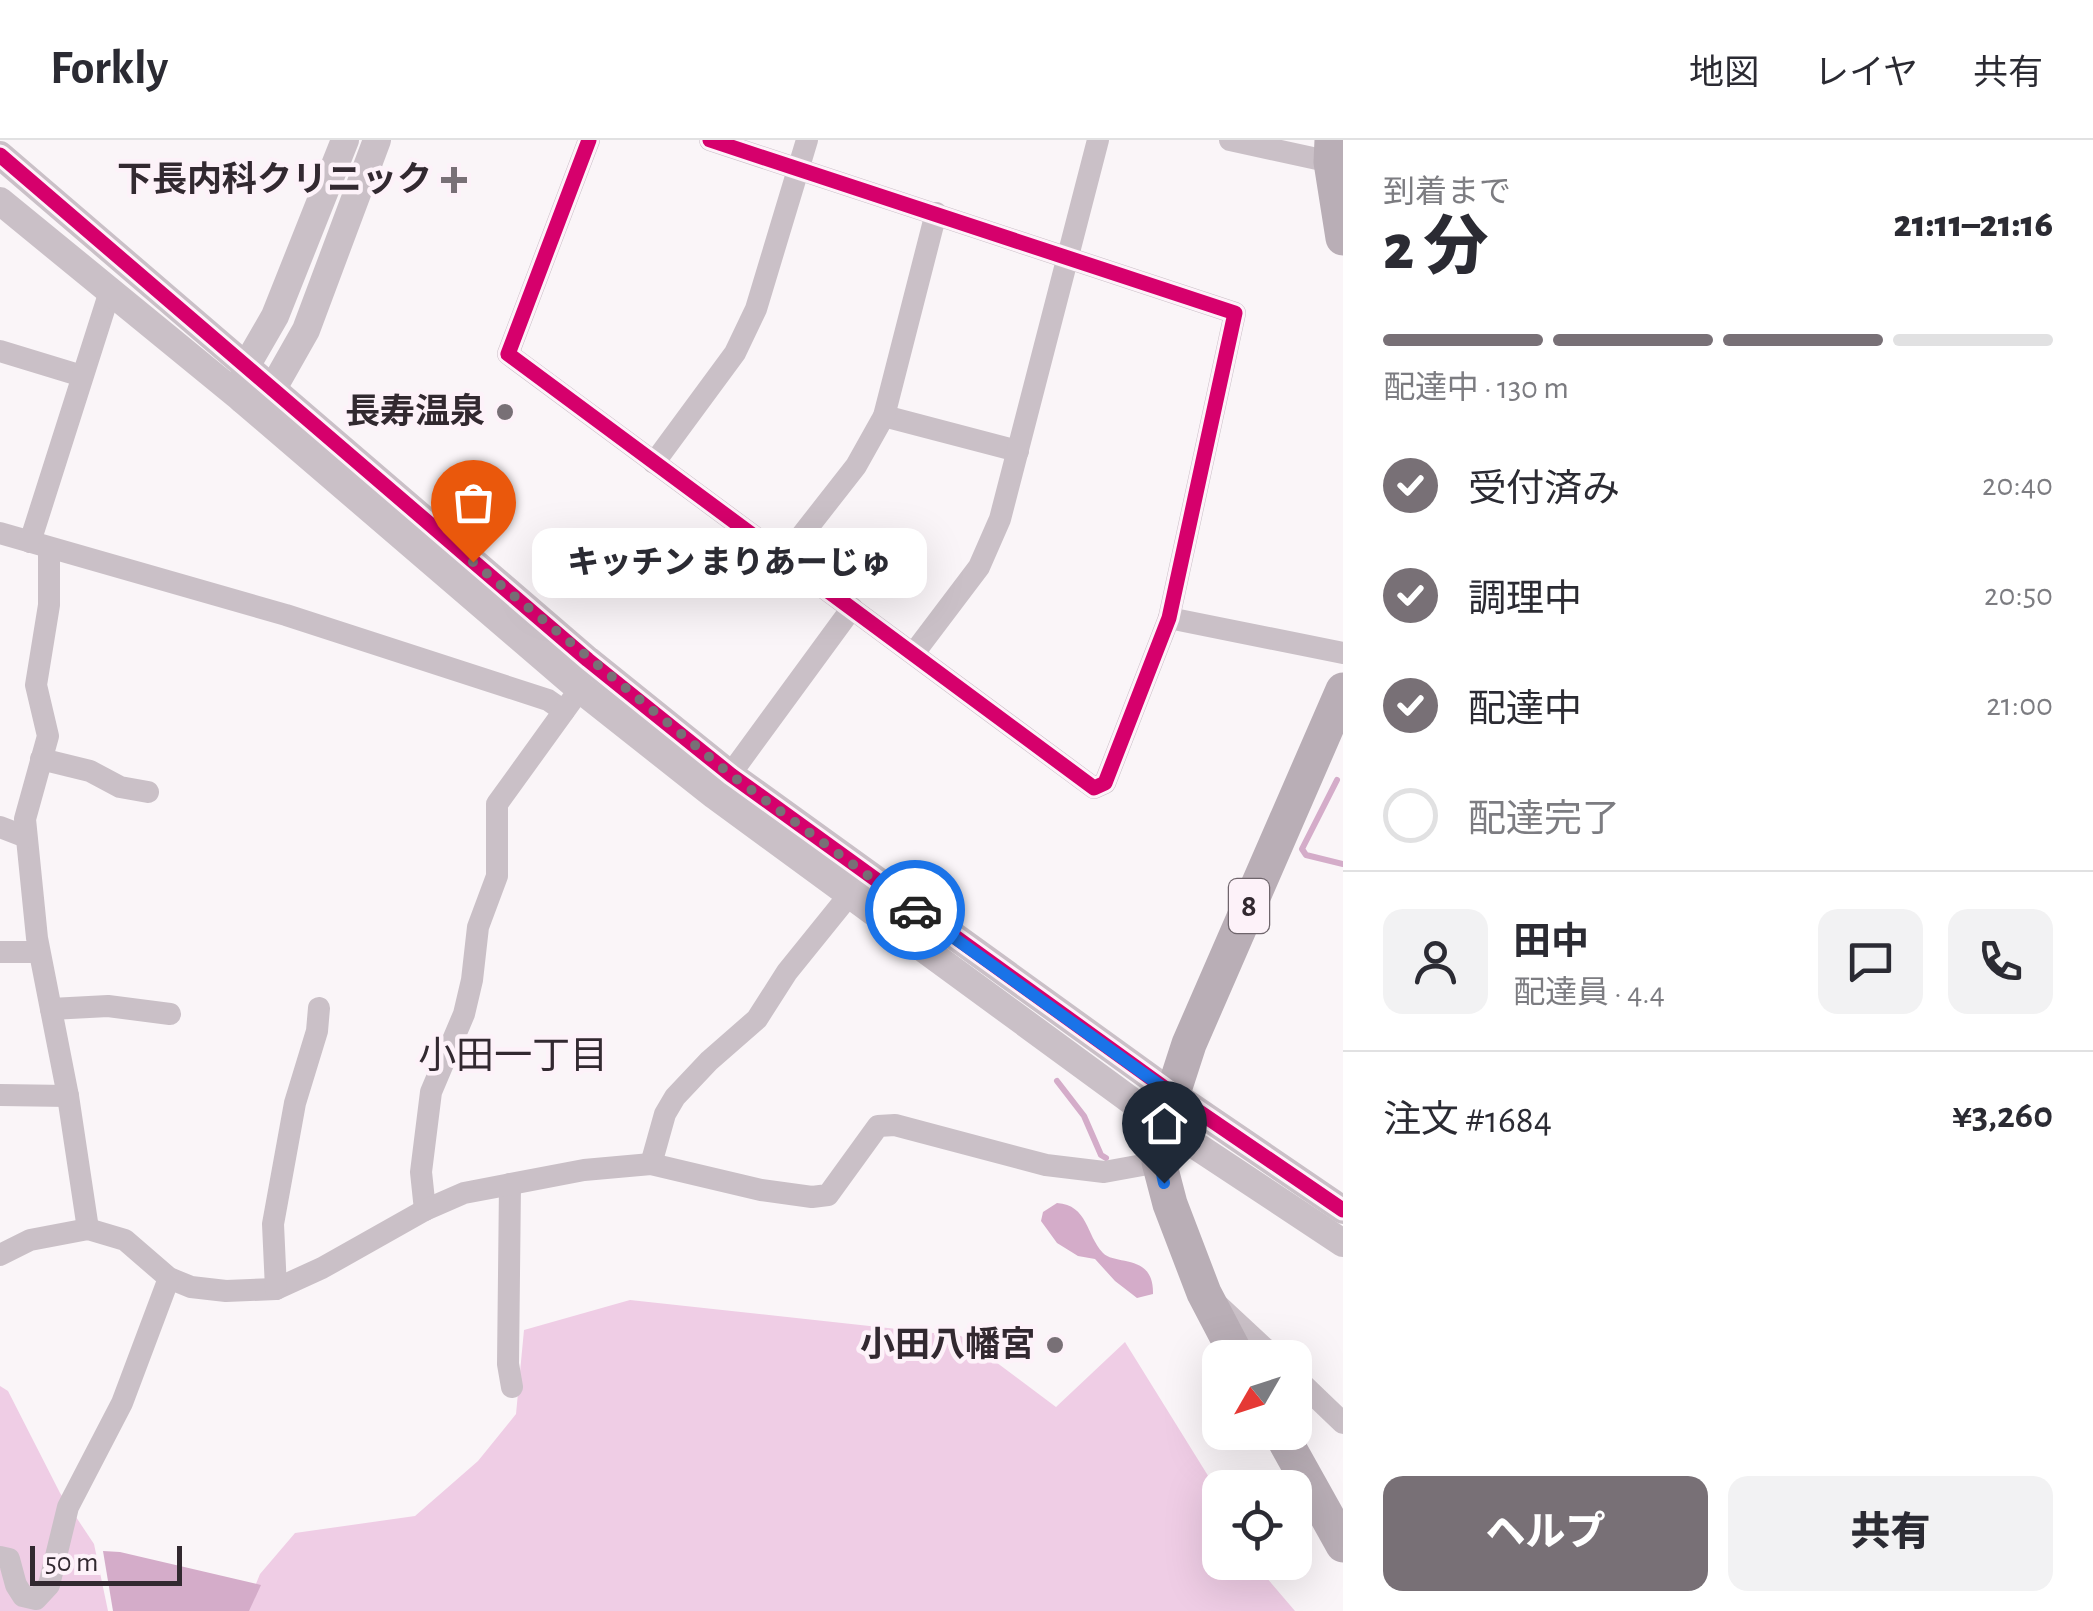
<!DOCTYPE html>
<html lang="ja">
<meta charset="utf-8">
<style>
:root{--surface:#fff;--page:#f2f2f3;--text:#2b2b33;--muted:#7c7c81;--line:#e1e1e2;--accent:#787076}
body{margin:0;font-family:"Alegreya Sans","Noto Sans JP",sans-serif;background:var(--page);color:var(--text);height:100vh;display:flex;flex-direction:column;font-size:38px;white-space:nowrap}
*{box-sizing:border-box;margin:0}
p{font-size:32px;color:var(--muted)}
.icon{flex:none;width:55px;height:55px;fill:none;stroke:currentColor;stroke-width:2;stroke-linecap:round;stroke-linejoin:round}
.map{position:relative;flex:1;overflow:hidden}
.panel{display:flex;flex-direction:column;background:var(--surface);width:750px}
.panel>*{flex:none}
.needle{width:65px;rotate:231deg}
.controls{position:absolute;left:1202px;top:1200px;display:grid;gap:20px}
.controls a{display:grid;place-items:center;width:110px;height:110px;border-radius:20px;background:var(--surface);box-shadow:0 10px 40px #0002;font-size:50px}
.scale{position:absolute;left:30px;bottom:25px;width:152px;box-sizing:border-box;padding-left:10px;border:5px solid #322930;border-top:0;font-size:28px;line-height:35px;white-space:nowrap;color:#322930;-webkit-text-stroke:8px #fdf2f9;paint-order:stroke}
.pin{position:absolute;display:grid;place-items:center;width:85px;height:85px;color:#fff;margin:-102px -42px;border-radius:50% 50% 50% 0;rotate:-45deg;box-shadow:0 0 10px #0007}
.pin .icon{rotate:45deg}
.courier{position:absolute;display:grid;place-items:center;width:100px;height:100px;margin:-50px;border:8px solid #1a73e8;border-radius:50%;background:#fff;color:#222;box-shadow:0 2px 12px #0007}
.bubble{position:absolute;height:70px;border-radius:20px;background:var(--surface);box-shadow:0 10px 40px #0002;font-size:32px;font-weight:800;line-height:70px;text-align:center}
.head em{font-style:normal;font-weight:800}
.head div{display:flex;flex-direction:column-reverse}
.head{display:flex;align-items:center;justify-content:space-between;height:170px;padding:0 40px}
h1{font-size:65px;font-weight:800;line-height:75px}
.bar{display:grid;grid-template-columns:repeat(4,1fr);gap:15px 10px;align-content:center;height:120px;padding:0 40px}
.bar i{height:12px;border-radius:8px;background:var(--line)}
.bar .on{background:var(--accent)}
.bar p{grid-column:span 4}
.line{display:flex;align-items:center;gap:25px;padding:0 40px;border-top:2px solid var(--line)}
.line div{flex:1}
.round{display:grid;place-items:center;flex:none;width:105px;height:105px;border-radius:20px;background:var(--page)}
ol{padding:0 40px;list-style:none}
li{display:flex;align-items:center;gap:30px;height:110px}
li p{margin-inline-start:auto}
li .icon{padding:10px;border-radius:50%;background:var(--accent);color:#fff;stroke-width:4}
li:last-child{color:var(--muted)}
li i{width:55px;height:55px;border:5px solid var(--line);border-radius:50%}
.action{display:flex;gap:20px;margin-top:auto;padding:20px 40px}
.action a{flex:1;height:115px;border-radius:20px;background:var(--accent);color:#fff;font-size:40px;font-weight:800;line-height:115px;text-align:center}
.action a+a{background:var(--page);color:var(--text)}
header{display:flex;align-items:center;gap:60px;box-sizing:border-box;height:140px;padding:0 50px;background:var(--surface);border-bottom:2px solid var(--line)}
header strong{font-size:48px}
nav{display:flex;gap:55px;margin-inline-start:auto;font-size:35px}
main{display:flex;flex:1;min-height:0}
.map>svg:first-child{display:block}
.forest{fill:#efcde5}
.water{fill:#d4acc9}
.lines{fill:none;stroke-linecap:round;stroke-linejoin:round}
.stream{stroke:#d4acc9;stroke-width:6}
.minor{stroke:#cac0c7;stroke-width:22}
.tertiary{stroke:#cac0c7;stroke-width:28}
.primary{stroke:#b9aeb6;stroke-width:35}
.cycleway-casing{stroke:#fdf2f9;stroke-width:21}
.cycleway{stroke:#d6006c;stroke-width:15}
.done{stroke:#787076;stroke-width:10;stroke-dasharray:0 18}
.route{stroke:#1a73e8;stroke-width:12}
.poi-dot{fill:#787076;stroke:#fdf2f9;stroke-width:4}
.labels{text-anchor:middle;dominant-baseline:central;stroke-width:9;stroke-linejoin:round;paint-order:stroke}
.shield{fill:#fdf2f9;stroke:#6f656c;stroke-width:2.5}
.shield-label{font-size:32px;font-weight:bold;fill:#322930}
.poi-label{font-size:35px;font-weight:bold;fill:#322930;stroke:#fdf2f9;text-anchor:end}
.neighbourhood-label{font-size:38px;fill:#322930;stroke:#fdf2f9}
</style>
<header>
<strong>Forkly</strong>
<nav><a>地図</a><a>レイヤ</a><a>共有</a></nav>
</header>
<main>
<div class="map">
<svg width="1343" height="1471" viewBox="0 0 1343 1471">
<rect width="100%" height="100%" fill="#faf5f8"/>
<g class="forest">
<path d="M630 1160 961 1196 1056 1267 1125 1202 1220 1355V1422L1254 1423 1295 1471H245L260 1434 295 1393 415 1376 478 1321 516 1274 524 1190Z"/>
<path d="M0 1246 8 1251 60 1353 94 1404 108 1471H0Z"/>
</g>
<g class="water">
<path d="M1057 1063C1088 1065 1086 1095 1103 1113 1116 1126 1154 1113 1153 1154L1137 1158 1115 1141 1095 1119 1078 1116 1057 1103 1041 1081 1043 1072Z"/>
<path d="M103 1411 120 1412 261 1445 249 1471H113Z"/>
</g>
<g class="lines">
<g class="stream">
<path d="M1337 640 1302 709 1306 715 1343 724"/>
<path d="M1057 941 1084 976 1101 1015 1106 1018"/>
</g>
<g class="minor">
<path d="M589 0 508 214 1094 648 1105 643 1169 478 1235 173 710 0"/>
<path d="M1230 0 1331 22"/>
<path d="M0 211 82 236"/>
<path d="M884 276 1018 311"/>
<path d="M654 323 735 213 756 169 807 0"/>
<path d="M0 393 286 475 548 560 564 571"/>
<path d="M30 402 110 151"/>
<path d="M49 408V465L36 545 48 596 25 679 37 798 68 956 88 1089"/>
<path d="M784 418 856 326 884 276 936 73"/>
<path d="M1169 478 1343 513"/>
<path d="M914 513 979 427 1000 379 1098 0"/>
<path d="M41 619 90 631 120 647 148 652"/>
<path d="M721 647 852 468"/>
<path d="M0 687 26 697"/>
<path d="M0 812H39"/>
<path d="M51 869 108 866 170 874"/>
<path d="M0 955 68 956"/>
<path d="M651 1024 665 974 675 957 709 921 757 879 787 832 850 754"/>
<path d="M510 1044 508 1224 512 1247"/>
<path d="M425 1070 421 1032 431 952 464 874 472 840 478 787 497 736V664L572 560"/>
<path d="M0 1115 30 1100 88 1089 125 1100 169 1138 191 1147 226 1151 276 1149 322 1128 425 1070 464 1053 584 1030 651 1024 761 1050 812 1057 828 1055 878 986 895 985 1046 1025 1104 1032 1159 1022"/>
<path d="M276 1149 273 1084 295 963 317 891 319 868"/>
<path d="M1218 1165 1275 1218"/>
<path d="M1295 1237 1343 1283"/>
<path d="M0 1417 9 1419 16 1445 23 1456 36 1459 49 1445 68 1367 122 1263 169 1138"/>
</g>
<g class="tertiary">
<path d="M345 0 275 176 245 228 242 259 272 250 306 190 377 0"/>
<path d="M0 15 588 520 731 635 1173 954 1343 1070"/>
<path d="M0 61 242 259 580 549 714 655 1163 984 1343 1103"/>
</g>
<g class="primary">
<path d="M1332 0 1331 22 1343 98"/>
<path d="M1238 1218 1204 1153 1170 1064 1159 1022 1163 984 1189 904 1343 550"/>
<path d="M1280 1292 1343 1405"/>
</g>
<g class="cycleway-casing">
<g id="cycleway">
<path d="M589 0 508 214 1094 648 1105 643 1169 478 1235 173 710 0"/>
<path d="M0 15 588 520 731 635 1173 954 1343 1070"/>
</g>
</g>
<use href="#cycleway" class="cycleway"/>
</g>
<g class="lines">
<path class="done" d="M473 422 731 635 915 770"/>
<path class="route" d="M915 770 1172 954C1163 985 1156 1012 1164 1043"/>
</g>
<g class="poi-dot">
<path d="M449 25h10v10h10v10h-10v10h-10v-10h-10v-10h10z"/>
<circle cx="505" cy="272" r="10"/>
<circle cx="1055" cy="1205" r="10"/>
</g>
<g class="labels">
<rect class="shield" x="1229" y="739" width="40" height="54" rx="8"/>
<g class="shield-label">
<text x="1249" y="766">8</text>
</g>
<g class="poi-label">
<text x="432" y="40">下長内科クリニック</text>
<text x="485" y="272">長寿温泉</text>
<text x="1035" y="1205">小田八幡宮</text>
</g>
<g class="neighbourhood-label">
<text x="513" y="917">小田一丁目</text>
</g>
</g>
</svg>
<div class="controls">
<a><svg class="needle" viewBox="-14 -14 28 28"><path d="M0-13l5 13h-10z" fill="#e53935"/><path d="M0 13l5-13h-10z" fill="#7c7c81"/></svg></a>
<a><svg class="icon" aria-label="locate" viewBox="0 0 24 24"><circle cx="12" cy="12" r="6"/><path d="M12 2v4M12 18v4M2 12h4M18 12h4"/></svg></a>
</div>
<div class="scale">50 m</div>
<div class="pin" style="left:473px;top:422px;background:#ea580c"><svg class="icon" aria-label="bag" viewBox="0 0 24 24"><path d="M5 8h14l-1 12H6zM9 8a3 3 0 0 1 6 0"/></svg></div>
<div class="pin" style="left:1164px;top:1043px;background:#1f2937"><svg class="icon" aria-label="home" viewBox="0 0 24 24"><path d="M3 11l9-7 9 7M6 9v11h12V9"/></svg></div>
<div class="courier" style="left:915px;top:770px"><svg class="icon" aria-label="car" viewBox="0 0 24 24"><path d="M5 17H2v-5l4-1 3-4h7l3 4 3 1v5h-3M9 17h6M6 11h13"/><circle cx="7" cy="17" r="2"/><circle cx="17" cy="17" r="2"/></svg></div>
<div class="bubble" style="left:532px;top:388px;width:395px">キッチン まりあーじゅ</div>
</div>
<section class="panel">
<div class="head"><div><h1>2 分</h1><p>到着まで</p></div><em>21:11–21:16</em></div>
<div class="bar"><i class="on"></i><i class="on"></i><i class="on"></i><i></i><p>配達中 · 130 m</p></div>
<ol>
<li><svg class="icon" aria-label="check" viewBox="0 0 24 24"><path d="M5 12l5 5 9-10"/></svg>受付済み<p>20:40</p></li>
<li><svg class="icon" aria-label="check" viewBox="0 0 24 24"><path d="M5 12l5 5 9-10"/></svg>調理中<p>20:50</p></li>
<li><svg class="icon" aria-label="check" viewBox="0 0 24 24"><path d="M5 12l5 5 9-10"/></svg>配達中<p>21:00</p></li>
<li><i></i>配達完了</li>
</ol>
<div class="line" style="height:180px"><a class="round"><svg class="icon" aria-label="person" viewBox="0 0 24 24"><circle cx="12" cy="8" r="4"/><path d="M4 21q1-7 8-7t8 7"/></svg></a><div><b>田中</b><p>配達員 · 4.4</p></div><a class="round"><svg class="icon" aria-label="chat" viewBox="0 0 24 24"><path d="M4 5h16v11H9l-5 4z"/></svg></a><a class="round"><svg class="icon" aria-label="phone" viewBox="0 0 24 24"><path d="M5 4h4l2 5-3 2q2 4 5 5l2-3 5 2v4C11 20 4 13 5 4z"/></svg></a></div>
<div class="line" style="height:130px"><div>注文 #1684</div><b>¥3,260</b></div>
<div class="action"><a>ヘルプ</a><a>共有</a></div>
</section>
</main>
